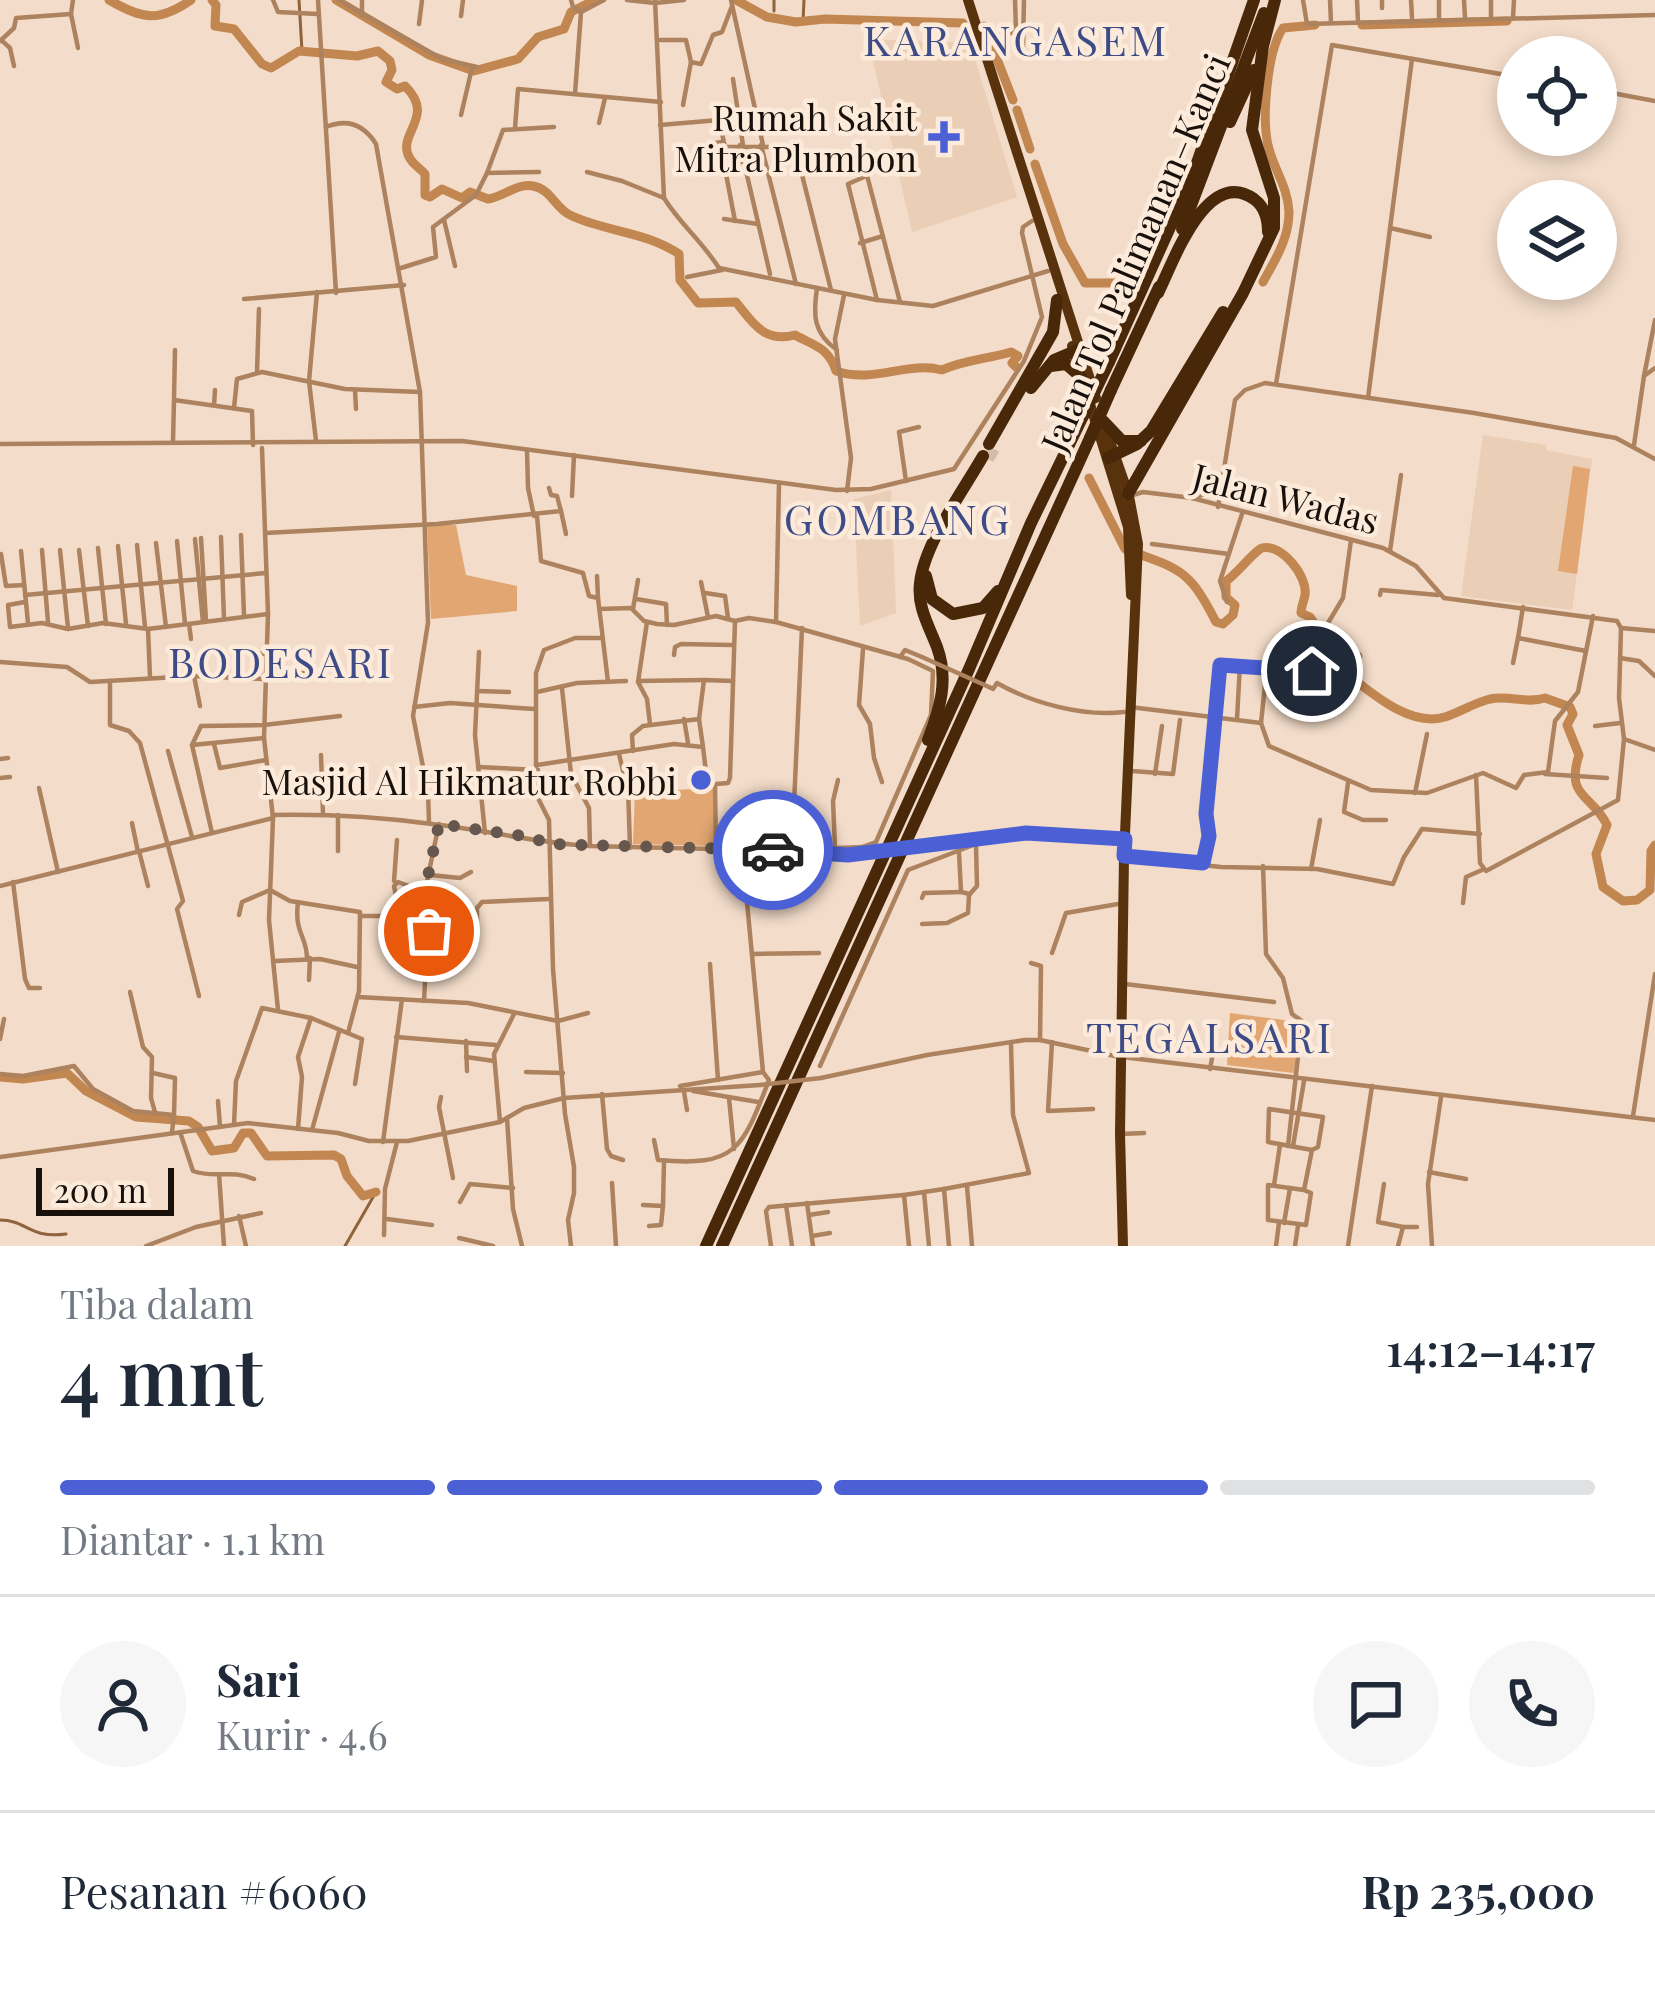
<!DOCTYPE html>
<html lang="id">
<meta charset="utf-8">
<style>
:root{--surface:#fff;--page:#f6f6f7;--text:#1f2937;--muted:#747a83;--line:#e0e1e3;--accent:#4b60d4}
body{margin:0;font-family:"Playfair Display",serif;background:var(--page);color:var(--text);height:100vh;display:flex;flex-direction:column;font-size:45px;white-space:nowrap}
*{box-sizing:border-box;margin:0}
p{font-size:39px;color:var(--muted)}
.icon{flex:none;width:66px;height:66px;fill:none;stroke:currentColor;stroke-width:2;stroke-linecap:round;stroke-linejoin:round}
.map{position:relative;height:1246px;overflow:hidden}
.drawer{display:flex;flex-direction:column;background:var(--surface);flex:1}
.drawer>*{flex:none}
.fabs{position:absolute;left:1497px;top:36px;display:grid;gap:24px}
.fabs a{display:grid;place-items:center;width:120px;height:120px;border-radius:50%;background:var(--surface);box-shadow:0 6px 18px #0003;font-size:60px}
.scale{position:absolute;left:36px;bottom:30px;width:138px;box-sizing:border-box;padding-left:12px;border:6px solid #18100a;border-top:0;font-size:33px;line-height:42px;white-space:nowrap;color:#18100a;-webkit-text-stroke:9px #fceadb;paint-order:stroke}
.pin{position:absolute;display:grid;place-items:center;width:102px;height:102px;color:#fff;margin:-51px;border:6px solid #fff;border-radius:50%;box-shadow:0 3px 12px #0007}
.courier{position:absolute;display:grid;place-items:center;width:120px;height:120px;margin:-60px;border:9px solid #4b60d4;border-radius:50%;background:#fff;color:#222;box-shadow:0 3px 15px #0007}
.headline em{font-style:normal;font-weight:600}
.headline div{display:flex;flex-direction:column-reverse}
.headline{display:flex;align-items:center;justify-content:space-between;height:204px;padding:0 60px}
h1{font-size:78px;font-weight:600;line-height:90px}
.bar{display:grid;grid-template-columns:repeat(4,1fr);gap:18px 12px;align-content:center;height:144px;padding:0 60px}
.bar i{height:15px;border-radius:9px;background:var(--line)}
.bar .selected{background:var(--accent)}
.bar p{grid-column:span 4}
.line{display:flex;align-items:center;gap:30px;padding:0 60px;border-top:3px solid var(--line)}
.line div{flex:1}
.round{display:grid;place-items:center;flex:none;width:126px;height:126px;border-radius:63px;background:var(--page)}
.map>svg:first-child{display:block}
.built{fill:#ebceb6}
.green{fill:#e1a672}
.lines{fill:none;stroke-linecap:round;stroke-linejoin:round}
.stream{stroke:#8f633c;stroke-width:3}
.river{stroke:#c28651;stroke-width:9}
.motorway-tunnel{stroke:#d2bdac;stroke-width:12;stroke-dasharray:12 6;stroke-linecap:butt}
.minor{stroke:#ad825e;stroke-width:4.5}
.trunk{stroke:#58320c;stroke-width:10}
.motorway{stroke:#482808;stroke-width:12}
.minor-bridge{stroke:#ad825e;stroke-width:4.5}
.motorway-bridge{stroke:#482808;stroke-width:12}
.done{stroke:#65574d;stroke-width:12;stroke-dasharray:0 21.6}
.route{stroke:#4b60d4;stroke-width:15}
.poi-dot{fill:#4b60d4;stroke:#fceadb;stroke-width:4.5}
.labels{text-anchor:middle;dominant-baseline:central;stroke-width:9;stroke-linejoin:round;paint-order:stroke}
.poi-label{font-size:36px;fill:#18100a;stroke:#fceadb;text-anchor:end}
.street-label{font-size:36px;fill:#18100a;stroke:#fceadb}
.quarter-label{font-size:42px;letter-spacing:3px;fill:#3d4b87;stroke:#fceadb}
</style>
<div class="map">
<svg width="1655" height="1246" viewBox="0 0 1655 1246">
<rect width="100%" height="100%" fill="#f3dcc9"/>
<g class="built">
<path d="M868 39 970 43 1017 197 912 232Z"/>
<path d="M1483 435 1546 445V450L1592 459 1572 610 1461 596Z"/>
<path d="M891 490 896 613 860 626 854 499Z"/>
</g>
<g class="green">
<path d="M1573 466 1590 469 1577 574 1558 571Z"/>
<path d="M427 525H456L466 575 517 586V611L431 619Z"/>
<path d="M714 788 716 846 633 844 635 792Z"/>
<path d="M1230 1013 1299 1022 1294 1073 1227 1065Z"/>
</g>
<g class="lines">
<g class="stream">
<path d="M299 0 302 51"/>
<path d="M774 0V11"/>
<path d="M803 22 804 0"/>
<path d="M0 1220C27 1220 29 1239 66 1234"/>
<path d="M345 1246 376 1192"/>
</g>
<g class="river">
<path d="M109 0C144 20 159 22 191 0"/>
<path d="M212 0 216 5 215 26 234 29 262 64 271 68 299 51 357 56 378 51 390 61 392 70 386 82 397 89 405 86C438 118 393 135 411 160 415 166 421 169 425 174V195L430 197 442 189 462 198 470 192 488 199C503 197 517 183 533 186 551 189 555 208 570 215 605 232 645 231 679 254L680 280 698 303 736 302C753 323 764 343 795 335 812 345 829 347 836 371 874 384 906 361 942 370 964 360 988 359 1011 352L1018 356 1012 363 1016 367"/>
<path d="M336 0 429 55 474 71 518 59 538 37 564 29 571 12 595 0"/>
<path d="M736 0 767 17 796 22 825 19 963 23"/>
<path d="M1362 25 1507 21"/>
<path d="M984 26 1013 100"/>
<path d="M1017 110 1030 149"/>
<path d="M1035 164 1063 244 1085 283H1123"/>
<path d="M1263 282C1275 260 1289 239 1289 212 1288 188 1275 171 1269 149 1261 121 1267 51 1283 28L1315 25"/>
<path d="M1089 478 1125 549C1180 569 1189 569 1216 622L1223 624 1233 615 1235 605 1226 597V581C1236 575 1254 551 1262 548 1281 543 1308 576 1305 595 1304 601 1301 607 1301 613L1310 617 1340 662 1358 656 1351 677C1375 696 1412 727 1445 717 1460 712 1474 703 1490 699 1509 695 1526 704 1545 698L1570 707 1573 714 1567 725 1579 755C1565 798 1592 794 1607 825L1596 854 1603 887 1623 901 1637 900 1650 890 1651 851 1655 845"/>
<path d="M0 1077 23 1079 67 1073 86 1091 136 1117 189 1121 198 1127 212 1151 234 1148 243 1133H251L267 1156 334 1155 341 1159 347 1176 363 1196 376 1192"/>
</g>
<path class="motorway-tunnel" d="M988 459 995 447"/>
<g class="minor">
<path d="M273 0 278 12 318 14"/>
<path d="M318 0 336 293"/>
<path d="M339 0 442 59 477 67"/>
<path d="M571 0 573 7 581 12"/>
<path d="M627 0 655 3 684 0"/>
<path d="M655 0 664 198C680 224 701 240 719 268L877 300 933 306 1048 271"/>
<path d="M731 0 763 145"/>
<path d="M1015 0 1016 31"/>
<path d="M1303 0 1307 24 1655 15"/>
<path d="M1330 0 1331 23"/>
<path d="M1357 0 1358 22"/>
<path d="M1382 0V8"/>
<path d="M1411 0 1412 18"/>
<path d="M1439 0V18"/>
<path d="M1464 0 1465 18"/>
<path d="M1491 0V18"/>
<path d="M71 14 78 48"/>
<path d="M362 15V0"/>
<path d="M461 16 463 0"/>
<path d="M1513 17 1514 0"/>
<path d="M419 24 422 0"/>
<path d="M984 39 1025 30"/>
<path d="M1 40 10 48 14 66"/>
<path d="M660 40H686L691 62 701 64 713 35 722 32 732 6"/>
<path d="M0 41 14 28 16 18 71 14 73 0"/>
<path d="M1023 47 1024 0"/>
<path d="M733 79 743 145"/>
<path d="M1596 90 1655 101"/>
<path d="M575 94 581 12 604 0"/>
<path d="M683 105 691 62"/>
<path d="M461 115 472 68"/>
<path d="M599 123 605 98"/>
<path d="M660 125 719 120 725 147H795L831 290"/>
<path d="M326 127C348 118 364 125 376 144L420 392 428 623 413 716 428 792 429 823"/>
<path d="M515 128 518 89 661 102"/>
<path d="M740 145 770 274"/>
<path d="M761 145 796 284"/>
<path d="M697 146 722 142"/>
<path d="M863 160 900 302"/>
<path d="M587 172 622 181 664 198"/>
<path d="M487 173 503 130 554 127"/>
<path d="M864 177 848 184 877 300"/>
<path d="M724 219 758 224"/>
<path d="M444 220 455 266"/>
<path d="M735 221 726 174 743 160"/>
<path d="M1390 228 1430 237"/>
<path d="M860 243 883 236"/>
<path d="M401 268 436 257 433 227 476 195 487 173 539 172"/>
<path d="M687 277 722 270"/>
<path d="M817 288C813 315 813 333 837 350"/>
<path d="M844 295 835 339 851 458 847 491"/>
<path d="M244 299 404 285"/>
<path d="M257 372 259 309"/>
<path d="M1644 376 1655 320"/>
<path d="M1276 384 1332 45 1518 77"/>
<path d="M355 390 356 409"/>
<path d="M174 398 175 350"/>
<path d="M1368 398 1412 59"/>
<path d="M214 405 215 390"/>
<path d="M234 408 237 379 262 372 345 389 420 392"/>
<path d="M173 441 174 400 252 411 253 445"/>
<path d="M316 441 309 381 317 292"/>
<path d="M0 444 462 441 836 490 871 489 954 469 1024 361 1042 317 1022 233 1023 227 1032 221"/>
<path d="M1634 445 1644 376 1655 368"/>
<path d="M262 448 268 614 264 738 273 818 269 920 278 1010"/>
<path d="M527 451 528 488 534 516"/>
<path d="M906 481 899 432 919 427"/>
<path d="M1133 495 1143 492 1192 498 1383 548 1416 566 1444 598 1617 621 1621 628 1619 698 1624 739 1655 750"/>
<path d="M572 496 574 455"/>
<path d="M1192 498 1220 489"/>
<path d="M1218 507 1235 400 1245 390 1265 383 1474 413 1616 438 1655 459"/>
<path d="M561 511 566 534"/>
<path d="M537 516 541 561 583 573 589 596 598 598 608 682"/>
<path d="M265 533 437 524 561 511 557 496 551 495 549 488"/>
<path d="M241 535 244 616"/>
<path d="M221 537 224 619"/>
<path d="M201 538 206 621"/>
<path d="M195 539 203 622"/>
<path d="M177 541 185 624"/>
<path d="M156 543 166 627"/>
<path d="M1152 544 1229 554"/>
<path d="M137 545 145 627"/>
<path d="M118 546 126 624"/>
<path d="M98 548 106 624"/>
<path d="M42 550 48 622"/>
<path d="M60 550 68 628"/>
<path d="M79 550 88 626"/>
<path d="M21 551 28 623"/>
<path d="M1390 551 1401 475"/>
<path d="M1 554 6 586 24 585"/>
<path d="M597 576 598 598"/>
<path d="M701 582 708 617"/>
<path d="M705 593 725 596 728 618"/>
<path d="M25 595 266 573"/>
<path d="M1380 595 1381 590 1438 595"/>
<path d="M636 599 666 604 667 625"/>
<path d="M25 602 8 605 10 627 42 623 68 629 103 623 148 629 268 614"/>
<path d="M1227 602 1220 581 1242 514"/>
<path d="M1523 607 1518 638 1586 651"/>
<path d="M600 609 631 608 644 621 657 624 674 625 716 616 735 621 749 618 776 622 908 659 933 671 931 715 876 842 862 847 784 850"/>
<path d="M633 609 638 580"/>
<path d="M647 622 638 682 647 699 650 724"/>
<path d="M776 622 779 484"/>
<path d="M189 624 191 639"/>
<path d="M1325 628 1343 598 1351 540"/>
<path d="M1621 628 1655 631"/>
<path d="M148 629 150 677"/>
<path d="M863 649 859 705 870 724 874 758 882 782"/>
<path d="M233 650 266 654"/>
<path d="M479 652 475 735 485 833"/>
<path d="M674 655 675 647 681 644 732 645"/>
<path d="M900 657 905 650 922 657"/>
<path d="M1620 658 1639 661 1655 676"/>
<path d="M0 662 67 667 90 682 194 676 264 679"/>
<path d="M1513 663 1518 638"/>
<path d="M264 675 304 673"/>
<path d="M194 676 200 706"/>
<path d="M110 681V725L129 731 140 743 183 901 177 909 199 996"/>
<path d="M638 681 704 680"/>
<path d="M989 687 993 689 997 683C1032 703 1083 717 1124 712"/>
<path d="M562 688 571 774 589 808 590 846"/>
<path d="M477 691 509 692"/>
<path d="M537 692 577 683 626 681"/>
<path d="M414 707 450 703 534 709"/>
<path d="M1130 707 1261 723 1269 746 1371 790 1427 793 1483 773 1516 788 1524 775 1548 772 1555 721 1578 692 1593 616"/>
<path d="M684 719 688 743"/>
<path d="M699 719 703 747"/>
<path d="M1237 719 1240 664"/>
<path d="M1261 723 1267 666"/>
<path d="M1595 726 1620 723"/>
<path d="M214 744 220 768 266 760"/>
<path d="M192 745 264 738"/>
<path d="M168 751 192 837"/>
<path d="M633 751 632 735 643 726 699 719 704 680 733 681"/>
<path d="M619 754 627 787 650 785"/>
<path d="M321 755 323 814"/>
<path d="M0 759 8 758"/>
<path d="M537 765 674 744 703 747 707 781 715 784 716 849"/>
<path d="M478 767 538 770"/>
<path d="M1132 771 1173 774 1180 720"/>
<path d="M1155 774 1162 726"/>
<path d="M1545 774 1607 778"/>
<path d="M1476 775 1480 863 1486 871 1618 800 1624 739"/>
<path d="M0 778 10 777"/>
<path d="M1348 783 1344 812 1363 820H1386"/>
<path d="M716 784 728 783 730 778 735 621"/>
<path d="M628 787 630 848"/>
<path d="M39 788 58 872"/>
<path d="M1415 793 1427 734"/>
<path d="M273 815C326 814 380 817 432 824 485 830 537 843 590 846L874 853"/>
<path d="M338 815V851"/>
<path d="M132 823 138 852"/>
<path d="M212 833 192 745 201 726 264 725 340 716"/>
<path d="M835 847 833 801 838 780"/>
<path d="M792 848 802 628"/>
<path d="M916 849 1026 833 1125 839"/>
<path d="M139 851 148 886"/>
<path d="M959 853 961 892 970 894"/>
<path d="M1126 857 1221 867 1317 869 1393 884 1404 857 1422 829 1480 834"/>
<path d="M1203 863C1207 846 1206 834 1206 816 1205 770 1211 709 1221 664L1328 674"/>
<path d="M1263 866 1266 954 1283 978 1292 1014 1302 1021 1288 1146"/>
<path d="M1311 869 1320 820"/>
<path d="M430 875 460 878 471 872"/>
<path d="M394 881 397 840"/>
<path d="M13 882 25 979 29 988H40"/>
<path d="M0 886 273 818"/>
<path d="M270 890 290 901 360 912 359 991 348 1033"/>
<path d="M922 898 924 893 961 892"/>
<path d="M423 900 434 909 427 945 424 1001"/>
<path d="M423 900 439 824"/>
<path d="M298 902C294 934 307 935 307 959"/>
<path d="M1463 903 1466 877 1482 870"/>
<path d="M398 907 394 886 398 882 409 886 412 903"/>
<path d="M239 915 242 902 270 890"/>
<path d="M360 916H381L423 900"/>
<path d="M922 924 947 923 968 913 969 895 977 886 976 846"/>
<path d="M477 937V908L482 902 549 899"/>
<path d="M1052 953 1066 913 1118 904"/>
<path d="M753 954 819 953"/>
<path d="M275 961 320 959 357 967"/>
<path d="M1031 963 1041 966 1040 1040"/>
<path d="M710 964 718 1080"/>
<path d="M309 980 310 958"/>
<path d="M1125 984 1274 1002"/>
<path d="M130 992 143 1047 152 1057 151 1098 155 1112"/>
<path d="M358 997 468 1003 558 1021 588 1013"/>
<path d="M396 1037 496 1045"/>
<path d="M0 1039 4 1019"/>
<path d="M466 1041 467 1071"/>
<path d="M1052 1042 1048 1111 1093 1109"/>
<path d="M466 1057 494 1061"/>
<path d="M1122 1057 1655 1120"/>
<path d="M820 1066 908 870 989 839"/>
<path d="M1210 1069 1213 1053"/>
<path d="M526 1072 563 1073"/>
<path d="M153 1073 175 1078 174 1115"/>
<path d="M0 1074 23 1076 74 1066 93 1089 133 1111 174 1115 172 1132"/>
<path d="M821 1078 927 1055 1025 1040H1040L1115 1056"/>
<path d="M680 1086 763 1072"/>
<path d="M693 1091 758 1102"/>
<path d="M684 1092 687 1110"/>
<path d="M602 1094 607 1149 611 1156 623 1160"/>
<path d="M441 1097 439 1107 453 1178"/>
<path d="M729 1098 734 1149"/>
<path d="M218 1101 220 1127"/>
<path d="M1633 1116 1655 974"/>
<path d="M507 1118 513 1209 522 1246"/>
<path d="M500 1122 494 1054 514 1014"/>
<path d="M234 1125 236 1081 262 1008 311 1018 362 1039 355 1084"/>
<path d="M298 1129 302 1077 298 1057 311 1018"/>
<path d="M312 1130 339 1032"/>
<path d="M1120 1134 1144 1133"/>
<path d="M181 1135 193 1171C215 1179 231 1169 254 1179"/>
<path d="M654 1140 658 1160C736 1167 742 1150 769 1080L763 1072 742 849"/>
<path d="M383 1142 402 999"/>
<path d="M1293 1146 1304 1081"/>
<path d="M0 1157 248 1123 338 1133 369 1141H408L500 1122 524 1108 564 1098 760 1085"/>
<path d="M1429 1172 1466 1179"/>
<path d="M219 1174 224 1246"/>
<path d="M612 1183 616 1246"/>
<path d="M1384 1184 1378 1222 1403 1227"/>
<path d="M1274 1185 1280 1145"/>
<path d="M967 1186 972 1246"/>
<path d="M1304 1190 1268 1185V1220L1306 1225 1311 1193 1304 1190 1312 1150 1268 1142 1269 1109 1323 1117 1318 1147 1312 1150"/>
<path d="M924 1192 929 1246"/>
<path d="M460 1202 470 1184 513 1188"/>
<path d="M807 1203 813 1246"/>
<path d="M643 1205 663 1206 664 1161"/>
<path d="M786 1205 792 1246"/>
<path d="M809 1215 828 1212"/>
<path d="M239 1216 246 1246"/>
<path d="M387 1219 432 1225"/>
<path d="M1284 1223 1290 1188"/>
<path d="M649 1226 661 1225 663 1206"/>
<path d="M384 1235 385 1189 397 1142"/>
<path d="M812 1236 830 1233"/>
<path d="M459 1238 493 1246"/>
<path d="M146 1246 196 1227 261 1213"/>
<path d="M571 1246 568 1220 574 1193V1167L565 1114 553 969 549 820 536 794V673L544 650 575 638H601"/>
<path d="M771 1246 766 1211 769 1207 904 1195"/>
<path d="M909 1246 904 1195 944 1189"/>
<path d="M949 1246 944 1189 1029 1173 1013 1115 1011 1044"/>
<path d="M1276 1246 1279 1223"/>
<path d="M1295 1246 1298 1226"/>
<path d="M1348 1246 1372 1086"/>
<path d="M1398 1246 1403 1227H1417"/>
<path d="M1432 1246 1428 1184 1441 1097"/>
</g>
<g class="trunk">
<path d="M968 0 1096 398"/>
<path d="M1072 346 1128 527 1131 595"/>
<path d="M1105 427 1129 496 1138 544 1124 856 1120 1134 1123 1246"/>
</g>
<g class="motorway">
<path d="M1230 122 1254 70"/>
<path d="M1182 229 1264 13"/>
<path d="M1158 293C1173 263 1206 166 1254 199 1265 207 1268 219 1268 232"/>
<path d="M1109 362 1190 183 1254 0"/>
<path d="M1051 366 1066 364 1081 377"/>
<path d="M1031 388 1054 360 1080 349"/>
<path d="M1111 390 1159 287"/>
<path d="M1103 421 1122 441H1141"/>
<path d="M989 444 1053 332 1057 300"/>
<path d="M1108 458 1137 444 1151 431 1223 312"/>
<path d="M1128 494 1243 293 1274 228V198L1252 130 1263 46 1275 0"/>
<path d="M926 576 932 599 953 614 983 608 998 591"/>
<path d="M928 740C940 709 949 680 937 647 929 626 917 607 920 583 924 544 963 491 983 456"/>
<path d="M706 1246 969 669 1031 523 1083 416"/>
<path d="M722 1246 1090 438"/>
</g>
<g class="minor-bridge">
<path d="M922 657 989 687"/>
<path d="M874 853 915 849"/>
<path d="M760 1085 821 1078"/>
</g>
<g class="motorway-bridge">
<path d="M1083 416 1109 362"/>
<path d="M1090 438 1111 390"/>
</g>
</g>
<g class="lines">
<path class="done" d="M429 931 434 909 423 900 439 824 531 837 548 844 773 850"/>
<path class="route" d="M773 850 848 855 1026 833 1125 839 1124 856 1203 863 1209 836 1206 814 1220 665 1312 671"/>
</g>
<g class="poi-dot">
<path d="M938 119h12v12h12v12h-12v12h-12v-12h-12v-12h12z"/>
<circle cx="701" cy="780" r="12"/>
</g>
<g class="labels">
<g class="poi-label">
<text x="917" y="116">Rumah Sakit<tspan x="917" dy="41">Mitra Plumbon</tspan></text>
<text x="677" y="780">Masjid Al Hikmatur Robbi</text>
</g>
<g class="street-label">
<text transform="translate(1134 252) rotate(-67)">Jalan Tol Palimanan–Kanci</text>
<text transform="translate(1286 497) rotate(14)">Jalan Wadas</text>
</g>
<g class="quarter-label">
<text x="1016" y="39">KARANGASEM</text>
<text x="898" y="518">GOMBANG</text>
<text x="281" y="661">BODESARI</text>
<text x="1210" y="1036">TEGALSARI</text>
</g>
</g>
</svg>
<div class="fabs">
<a><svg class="icon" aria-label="locate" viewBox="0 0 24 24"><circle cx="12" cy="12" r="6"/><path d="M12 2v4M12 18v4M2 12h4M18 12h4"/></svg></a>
<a><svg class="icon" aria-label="layers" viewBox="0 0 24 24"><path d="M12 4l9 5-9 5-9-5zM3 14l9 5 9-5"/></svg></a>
</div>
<div class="scale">200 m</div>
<div class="pin" style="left:429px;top:931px;background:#ea580c"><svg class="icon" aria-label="bag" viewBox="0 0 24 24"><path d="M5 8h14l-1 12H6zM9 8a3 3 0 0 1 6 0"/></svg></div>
<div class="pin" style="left:1312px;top:671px;background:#1f2937"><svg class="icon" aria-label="home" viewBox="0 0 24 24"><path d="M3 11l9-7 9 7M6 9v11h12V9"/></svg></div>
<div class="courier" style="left:773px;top:850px"><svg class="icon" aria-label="car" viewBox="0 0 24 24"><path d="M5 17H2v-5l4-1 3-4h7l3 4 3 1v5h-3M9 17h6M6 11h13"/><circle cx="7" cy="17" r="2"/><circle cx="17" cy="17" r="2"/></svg></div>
</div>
<section class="drawer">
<div class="headline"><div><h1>4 mnt</h1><p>Tiba dalam</p></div><em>14:12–14:17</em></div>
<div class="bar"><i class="selected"></i><i class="selected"></i><i class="selected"></i><i></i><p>Diantar · 1.1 km</p></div>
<div class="line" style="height:216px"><a class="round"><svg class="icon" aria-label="person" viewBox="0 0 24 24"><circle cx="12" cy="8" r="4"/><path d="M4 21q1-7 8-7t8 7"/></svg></a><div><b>Sari</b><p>Kurir · 4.6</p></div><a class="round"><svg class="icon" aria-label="chat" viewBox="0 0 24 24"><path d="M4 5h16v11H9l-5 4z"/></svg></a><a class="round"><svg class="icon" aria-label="phone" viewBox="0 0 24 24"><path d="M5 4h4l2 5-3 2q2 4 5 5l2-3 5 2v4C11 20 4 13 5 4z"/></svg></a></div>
<div class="line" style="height:156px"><div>Pesanan #6060</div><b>Rp 235,000</b></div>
</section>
